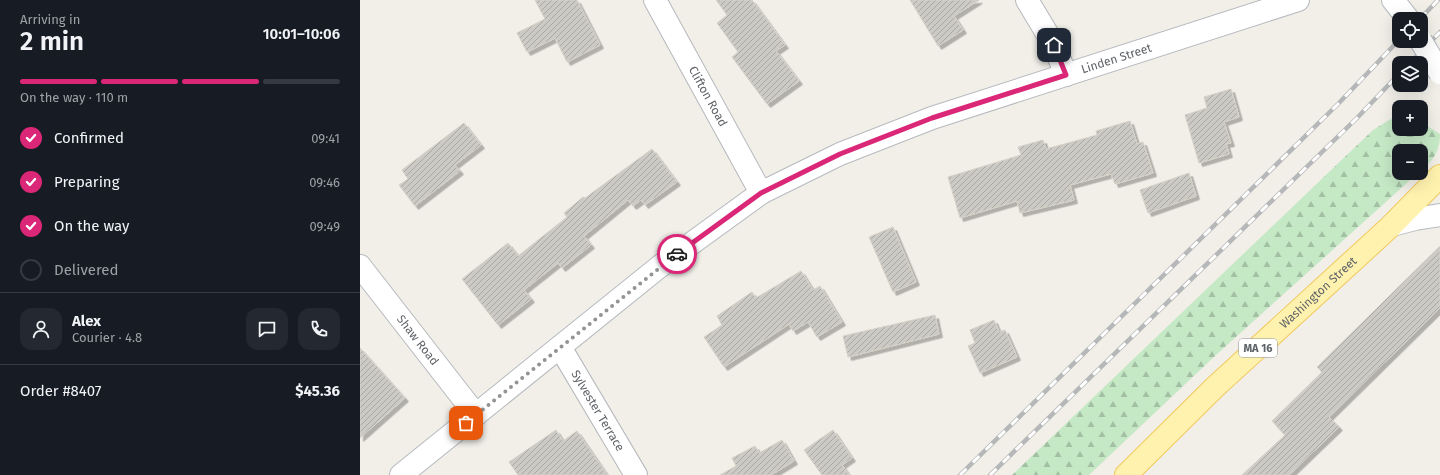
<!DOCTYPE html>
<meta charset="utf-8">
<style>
:root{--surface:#171b24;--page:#242831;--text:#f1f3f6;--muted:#9ea1a6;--line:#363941;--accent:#db2777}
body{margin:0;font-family:"Fira Sans",sans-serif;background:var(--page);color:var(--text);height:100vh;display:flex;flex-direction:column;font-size:15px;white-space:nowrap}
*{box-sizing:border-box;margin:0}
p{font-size:13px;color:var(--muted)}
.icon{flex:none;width:22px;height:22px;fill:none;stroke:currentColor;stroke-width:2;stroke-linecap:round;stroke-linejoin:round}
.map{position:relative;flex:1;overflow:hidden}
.drawer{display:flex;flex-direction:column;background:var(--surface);width:360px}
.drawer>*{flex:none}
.buttons{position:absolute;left:1032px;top:12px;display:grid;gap:8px}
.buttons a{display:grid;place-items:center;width:36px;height:36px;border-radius:8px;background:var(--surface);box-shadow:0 4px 16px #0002;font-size:20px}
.pin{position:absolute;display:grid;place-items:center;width:34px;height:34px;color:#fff;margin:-17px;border-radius:8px;box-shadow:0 2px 6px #0006}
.courier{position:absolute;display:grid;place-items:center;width:40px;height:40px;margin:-20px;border:3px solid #db2777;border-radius:50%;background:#fff;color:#222;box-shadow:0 1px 5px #0007}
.headline em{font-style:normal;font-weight:600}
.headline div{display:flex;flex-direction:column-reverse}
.headline{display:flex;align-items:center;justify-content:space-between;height:68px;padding:0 20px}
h1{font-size:26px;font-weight:600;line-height:30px}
.bar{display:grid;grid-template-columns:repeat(4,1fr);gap:6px 4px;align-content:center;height:48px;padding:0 20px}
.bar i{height:5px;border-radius:3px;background:var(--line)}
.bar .selected{background:var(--accent)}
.bar p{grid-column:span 4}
.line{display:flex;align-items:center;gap:10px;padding:0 20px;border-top:1px solid var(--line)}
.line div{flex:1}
.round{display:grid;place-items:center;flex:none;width:42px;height:42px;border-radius:12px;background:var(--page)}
ol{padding:0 20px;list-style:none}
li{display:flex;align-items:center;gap:12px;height:44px}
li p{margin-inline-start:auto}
li .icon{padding:4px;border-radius:50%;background:var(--accent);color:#fff;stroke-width:4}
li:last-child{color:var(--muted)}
li i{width:22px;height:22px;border:2px solid var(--line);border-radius:50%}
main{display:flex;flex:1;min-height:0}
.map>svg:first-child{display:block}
.forest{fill:url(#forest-firs)}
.building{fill:url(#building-hatch);stroke:#d6d1c6;filter:url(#shadow)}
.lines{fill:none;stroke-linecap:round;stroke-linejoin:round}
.street-casing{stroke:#b5b8bc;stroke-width:24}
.secondary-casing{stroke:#b6babf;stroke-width:24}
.primary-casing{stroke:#f2c960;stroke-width:24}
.street{stroke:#fff;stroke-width:22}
.secondary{stroke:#fff;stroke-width:22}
.primary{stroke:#fff2af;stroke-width:22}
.rail-casing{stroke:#b6b7b8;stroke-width:4.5}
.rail{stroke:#fff;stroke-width:3;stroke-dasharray:9;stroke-linecap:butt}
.secondary-bridge-casing{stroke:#b6babf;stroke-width:24;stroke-linecap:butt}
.secondary-bridge{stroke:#fff;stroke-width:22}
.done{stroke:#929495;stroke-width:4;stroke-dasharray:0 7.2}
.route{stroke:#db2777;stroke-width:5}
.labels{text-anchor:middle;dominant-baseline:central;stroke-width:4;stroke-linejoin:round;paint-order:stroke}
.shield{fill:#fff;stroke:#8f9295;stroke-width:1}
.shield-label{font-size:11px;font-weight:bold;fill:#5f6368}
.street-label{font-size:12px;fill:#5f6368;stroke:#fff}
</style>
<main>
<section class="drawer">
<div class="headline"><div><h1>2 min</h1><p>Arriving in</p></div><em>10:01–10:06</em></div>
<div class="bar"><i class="selected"></i><i class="selected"></i><i class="selected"></i><i></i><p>On the way · 110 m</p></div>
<ol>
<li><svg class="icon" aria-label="check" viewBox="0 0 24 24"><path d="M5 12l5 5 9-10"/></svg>Confirmed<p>09:41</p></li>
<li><svg class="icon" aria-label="check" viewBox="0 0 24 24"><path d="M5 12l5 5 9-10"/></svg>Preparing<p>09:46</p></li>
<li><svg class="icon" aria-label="check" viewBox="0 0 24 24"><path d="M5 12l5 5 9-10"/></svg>On the way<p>09:49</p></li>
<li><i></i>Delivered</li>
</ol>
<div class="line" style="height:72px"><a class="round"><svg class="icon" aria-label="person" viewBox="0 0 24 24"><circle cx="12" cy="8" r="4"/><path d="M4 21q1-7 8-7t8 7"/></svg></a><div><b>Alex</b><p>Courier · 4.8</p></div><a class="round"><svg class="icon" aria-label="chat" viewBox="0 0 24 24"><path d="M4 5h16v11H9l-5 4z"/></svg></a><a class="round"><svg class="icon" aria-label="phone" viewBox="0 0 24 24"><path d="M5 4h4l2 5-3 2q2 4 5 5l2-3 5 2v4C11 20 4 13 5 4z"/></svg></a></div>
<div class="line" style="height:52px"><div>Order #8407</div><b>$45.36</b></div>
</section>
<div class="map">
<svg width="1080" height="475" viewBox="0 0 1080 475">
<defs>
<pattern id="forest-firs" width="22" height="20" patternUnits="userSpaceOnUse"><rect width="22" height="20" fill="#c5e8c5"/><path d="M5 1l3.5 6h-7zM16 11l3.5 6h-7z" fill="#a3c0a4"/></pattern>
<pattern id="building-hatch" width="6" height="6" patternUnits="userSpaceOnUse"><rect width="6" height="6" fill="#cccac5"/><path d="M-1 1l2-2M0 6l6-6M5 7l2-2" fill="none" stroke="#a9a8a4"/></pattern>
<filter id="shadow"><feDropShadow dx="3.5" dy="3.5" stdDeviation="0" flood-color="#0004"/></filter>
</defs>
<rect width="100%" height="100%" fill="#f1efe8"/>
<path class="forest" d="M1039 114V129H1061V122L1080 134C1080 152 1073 160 1061 171V151H1039V173H1058L856 355 729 475H652L1013 130Z"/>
<g class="building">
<path d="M175 0H217L240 45 207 62 195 38 167 52 157 33 185 19Z"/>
<path d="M356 0H392L425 45 416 51 439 81 407 104 372 57 378 52 357 23 367 15Z"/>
<path d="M550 0H619L594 16 603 30 578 46Z"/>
<path d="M871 89 879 117 864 122 871 143 866 144 869 154 839 163 825 115 847 108 844 97Z"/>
<path d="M770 121 777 144 783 142 793 173 755 184 751 174 710 185 714 200 660 213 657 201 600 218 588 177 661 155 658 147 683 140 686 149 737 135 736 131Z"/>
<path d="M104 123 121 145 95 165 100 171 55 206 39 185 48 179 42 170Z"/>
<path d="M292 149 317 182 285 205 281 200 273 206 268 200 224 236 231 245 202 268 198 263 164 290 171 299 138 325 102 279 148 243 158 256 207 217 204 213 223 197 225 198Z"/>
<path d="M829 173 836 196 788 213 780 190Z"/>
<path d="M533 227 556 282 533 292 509 237Z"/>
<path d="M1080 246V308L969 417 979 427 929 475H882L925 435 912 421 962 372 957 367Z"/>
<path d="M441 271 453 290 460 286 482 322 457 337 448 322 433 331 429 324 364 367 344 337 362 325 357 316 392 292 396 298Z"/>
<path d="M575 315 579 334 488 357 483 336Z"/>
<path d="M634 320 639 332 645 330 657 357 620 373 608 346 615 343 610 330Z"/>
<path d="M0 348 45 398 0 438Z"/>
<path d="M196 430 203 441 217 431 247 475H158L149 462Z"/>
<path d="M473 430 492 458 482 465 489 475H462L444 450Z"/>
<path d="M422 440 434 461 411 475H360L376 466 372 458 395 446 399 453Z"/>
</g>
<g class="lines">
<g class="street-casing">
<g id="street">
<path id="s1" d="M295 0 401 193"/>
<path d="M667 0 694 45 706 75"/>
<path id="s2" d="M0 266 116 415"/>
<path id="s3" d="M200 347 276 475"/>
</g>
</g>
<g class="secondary-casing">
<g id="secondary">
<path d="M1033 0 1048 19"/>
<path d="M1032 225 1055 219 1080 215"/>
<path id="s4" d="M41 475 299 267 401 193 480 154 572 118 938 0"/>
</g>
</g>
<g class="primary-casing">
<g id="primary">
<path id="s5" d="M766 475 855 387 1032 225 1080 176"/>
</g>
</g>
<use href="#street" class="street"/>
<use href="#secondary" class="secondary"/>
<use href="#primary" class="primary"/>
<g class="rail-casing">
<g id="rail">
<path d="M1060 19 1078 0"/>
<path d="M1050 63 1080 32"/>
<path d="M600 475 978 104 1039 40"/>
<path d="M630 475 997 118 1039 74"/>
</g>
</g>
<use href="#rail" class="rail"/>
<g class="secondary-bridge-casing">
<path id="secondary-bridge" d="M1061 41 1080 73"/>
</g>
<use href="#secondary-bridge" class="secondary-bridge"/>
</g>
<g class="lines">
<path class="done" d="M106 423 317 254"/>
<path class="route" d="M317 254 401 193 480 154 572 118 706 75 694 45"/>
</g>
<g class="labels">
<rect class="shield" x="879" y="339" width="38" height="18" rx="3"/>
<g class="shield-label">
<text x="898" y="348">MA 16</text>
</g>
<g class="street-label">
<text stroke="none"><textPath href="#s4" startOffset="838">Linden Street</textPath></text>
<text stroke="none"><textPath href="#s1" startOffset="110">Clifton Road</textPath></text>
<text stroke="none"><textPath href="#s5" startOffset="265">Washington Street</textPath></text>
<text stroke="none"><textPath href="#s2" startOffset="94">Shaw Road</textPath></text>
<text stroke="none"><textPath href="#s3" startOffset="74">Sylvester Terrace</textPath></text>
</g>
</g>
</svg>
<div class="buttons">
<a><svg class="icon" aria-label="locate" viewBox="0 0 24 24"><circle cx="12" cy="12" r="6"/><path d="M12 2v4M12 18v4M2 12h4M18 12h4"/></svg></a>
<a><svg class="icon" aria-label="layers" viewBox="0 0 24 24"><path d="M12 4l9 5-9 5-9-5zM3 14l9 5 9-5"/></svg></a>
<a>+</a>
<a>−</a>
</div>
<div class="pin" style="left:106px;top:423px;background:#ea580c"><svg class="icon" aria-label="bag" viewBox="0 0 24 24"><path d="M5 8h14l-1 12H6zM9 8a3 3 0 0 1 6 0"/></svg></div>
<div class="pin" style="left:694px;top:45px;background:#1f2937"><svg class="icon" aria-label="home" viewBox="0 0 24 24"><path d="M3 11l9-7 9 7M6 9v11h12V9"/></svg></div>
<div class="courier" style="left:317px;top:254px"><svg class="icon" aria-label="car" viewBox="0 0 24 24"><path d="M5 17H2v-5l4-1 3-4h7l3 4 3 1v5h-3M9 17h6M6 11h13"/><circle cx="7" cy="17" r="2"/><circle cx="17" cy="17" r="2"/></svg></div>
</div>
</main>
